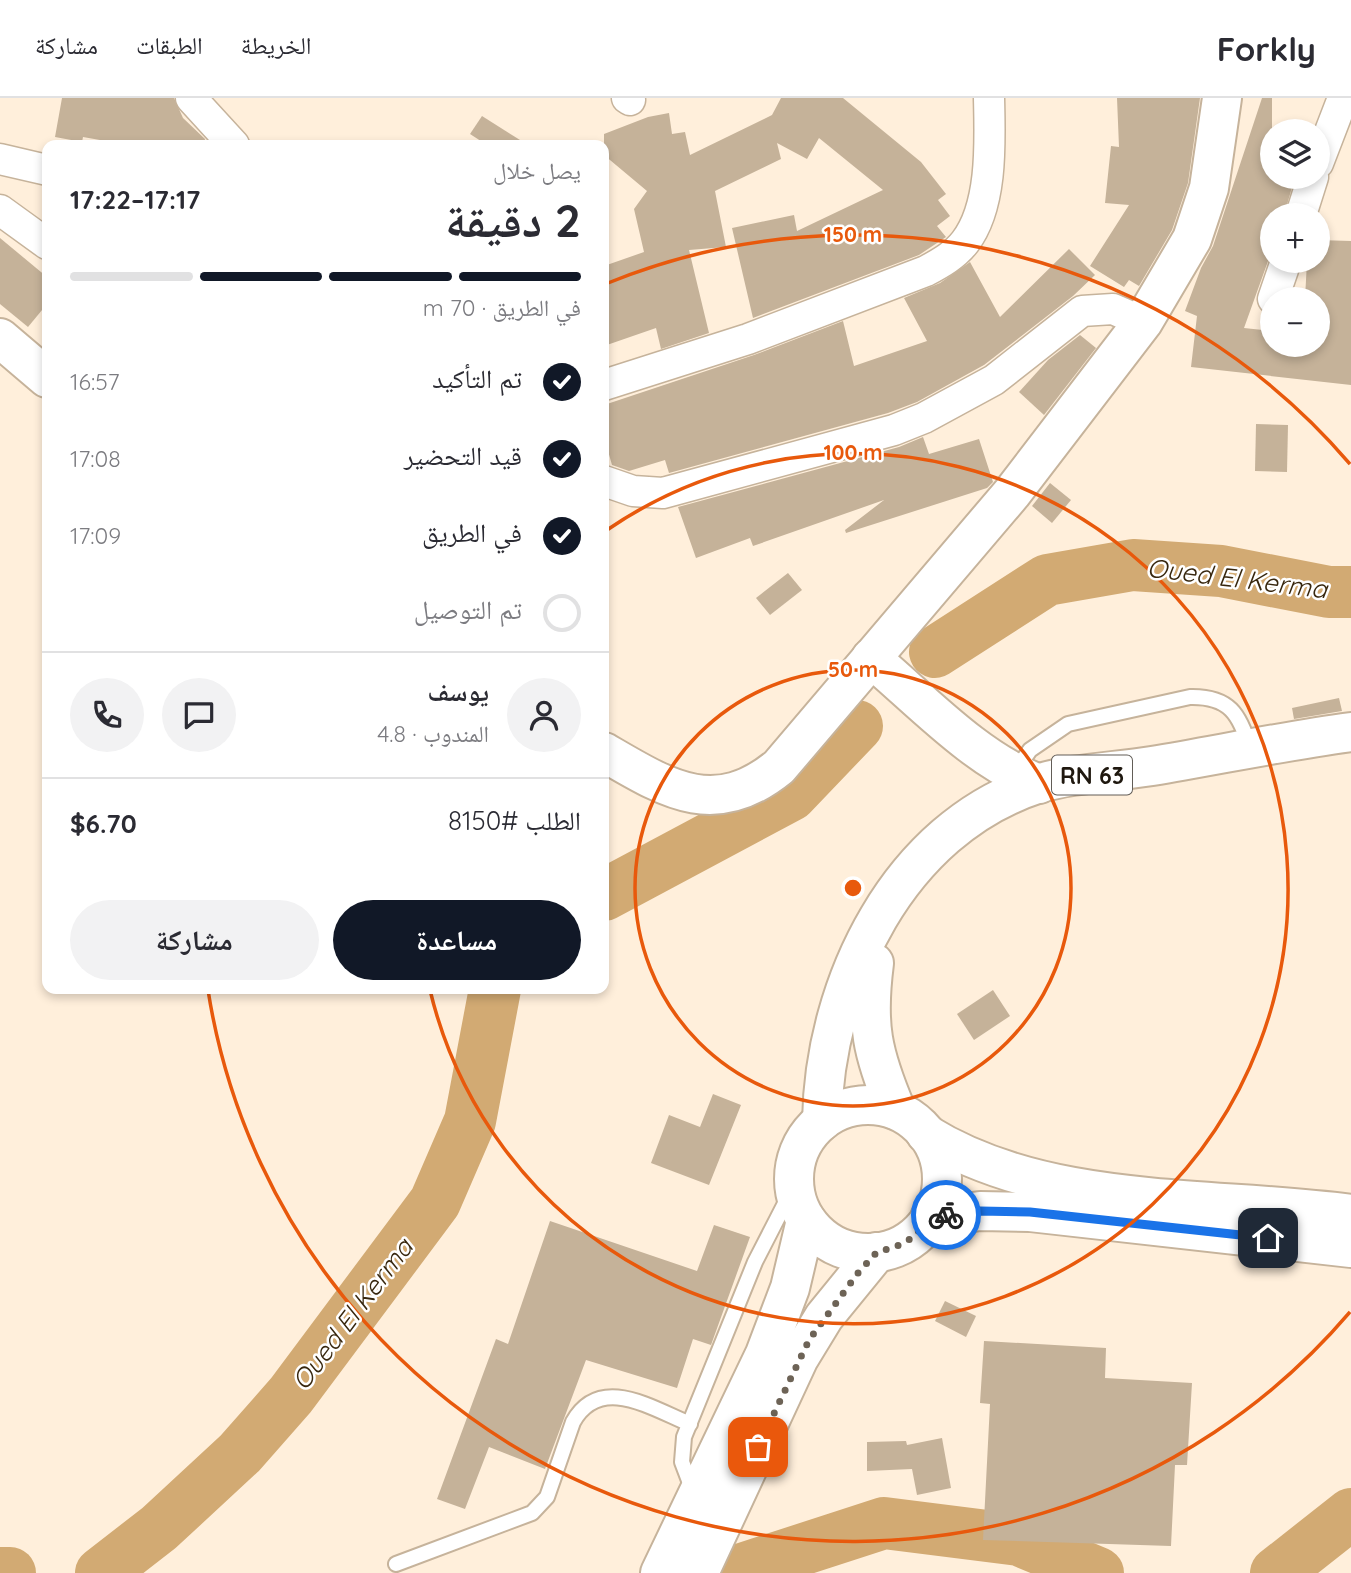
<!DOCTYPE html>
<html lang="ar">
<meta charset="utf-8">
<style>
:root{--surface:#fff;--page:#f2f2f3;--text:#2b2b33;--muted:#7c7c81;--line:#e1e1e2;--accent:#111827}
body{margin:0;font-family:Quicksand,"Noto Naskh Arabic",sans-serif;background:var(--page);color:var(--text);direction:rtl;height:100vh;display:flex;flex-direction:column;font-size:26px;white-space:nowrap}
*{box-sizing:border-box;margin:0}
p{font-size:23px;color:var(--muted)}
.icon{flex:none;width:38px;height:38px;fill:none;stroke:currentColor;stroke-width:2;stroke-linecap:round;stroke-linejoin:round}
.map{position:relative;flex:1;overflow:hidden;direction:ltr}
.details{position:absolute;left:42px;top:42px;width:567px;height:854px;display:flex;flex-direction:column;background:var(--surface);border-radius:14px;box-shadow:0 4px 10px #0003;direction:rtl}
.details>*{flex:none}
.fabs{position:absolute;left:1260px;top:21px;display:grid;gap:14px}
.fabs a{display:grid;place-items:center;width:70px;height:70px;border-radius:50%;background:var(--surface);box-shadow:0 4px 10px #0003;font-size:35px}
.pin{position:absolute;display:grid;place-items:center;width:60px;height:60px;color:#fff;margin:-30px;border-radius:14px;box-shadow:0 4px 10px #0006}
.courier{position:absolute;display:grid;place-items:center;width:70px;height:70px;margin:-35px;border:5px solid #1a73e8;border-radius:50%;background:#fff;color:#222;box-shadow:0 2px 9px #0007}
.head em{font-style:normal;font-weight:800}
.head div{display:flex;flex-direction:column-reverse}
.head{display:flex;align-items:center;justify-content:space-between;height:119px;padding:0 28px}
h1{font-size:46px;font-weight:800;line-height:52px}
.bar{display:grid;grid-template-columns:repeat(4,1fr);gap:10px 7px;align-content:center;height:84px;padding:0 28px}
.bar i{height:9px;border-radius:5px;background:var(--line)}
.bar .on{background:var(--accent)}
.bar p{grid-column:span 4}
.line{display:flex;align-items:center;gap:18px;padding:0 28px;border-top:2px solid var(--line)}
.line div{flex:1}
.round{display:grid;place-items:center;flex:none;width:74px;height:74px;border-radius:37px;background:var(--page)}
ol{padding:0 28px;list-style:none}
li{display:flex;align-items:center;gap:21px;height:77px}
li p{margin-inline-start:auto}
li .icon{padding:7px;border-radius:50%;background:var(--accent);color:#fff;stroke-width:4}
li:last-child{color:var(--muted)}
li i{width:38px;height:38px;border:4px solid var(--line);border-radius:50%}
.cta{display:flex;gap:14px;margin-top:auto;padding:14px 28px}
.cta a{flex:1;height:80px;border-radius:42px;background:var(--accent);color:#fff;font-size:28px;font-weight:800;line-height:80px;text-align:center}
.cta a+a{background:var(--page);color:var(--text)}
header{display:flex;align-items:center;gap:42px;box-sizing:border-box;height:98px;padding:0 35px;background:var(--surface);border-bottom:2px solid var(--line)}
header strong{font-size:33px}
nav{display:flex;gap:38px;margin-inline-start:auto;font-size:24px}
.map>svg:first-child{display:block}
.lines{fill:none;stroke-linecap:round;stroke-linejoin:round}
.river{stroke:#d2aa73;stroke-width:52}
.building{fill:#c5b299}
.lane-casing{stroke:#c6b39b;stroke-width:18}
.street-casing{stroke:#c6b39b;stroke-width:33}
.secondary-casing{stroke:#c6b39b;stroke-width:42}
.primary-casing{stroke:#c6b39b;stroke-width:42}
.highway-casing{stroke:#c6b39b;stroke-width:42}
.lane{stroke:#fff;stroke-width:14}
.street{stroke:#fff;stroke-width:30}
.secondary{stroke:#fff;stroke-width:38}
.primary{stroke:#fff;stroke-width:38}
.highway{stroke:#fff;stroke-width:38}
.done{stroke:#6d6356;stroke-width:7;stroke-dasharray:0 12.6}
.route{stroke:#1a73e8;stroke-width:9}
.ring{fill:none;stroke:#e8590c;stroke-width:3.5}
.labels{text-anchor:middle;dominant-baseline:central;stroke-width:5;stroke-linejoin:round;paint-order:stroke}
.shield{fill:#fff;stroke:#625d57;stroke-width:2}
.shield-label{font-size:23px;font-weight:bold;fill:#1f180f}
.water-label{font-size:26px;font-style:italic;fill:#38270e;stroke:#fff}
.centre{fill:#e8590c;stroke:#fff;stroke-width:3.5}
.ring-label{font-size:21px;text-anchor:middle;font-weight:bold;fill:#e8590c;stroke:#fff;stroke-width:5;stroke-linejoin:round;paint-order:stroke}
</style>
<header>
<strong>Forkly</strong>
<nav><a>الخريطة</a><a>الطبقات</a><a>مشاركة</a></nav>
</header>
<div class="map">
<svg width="1351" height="1475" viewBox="0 0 1351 1475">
<rect width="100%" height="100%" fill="#ffefdb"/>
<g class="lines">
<g class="river">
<path d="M935 554 1047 482 1133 467 1221 473 1329 494H1351"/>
<path d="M604 797 791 697 857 628"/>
<path d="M0 1475H10"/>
<path d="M101 1475 159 1430 240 1355 291 1297 435 1104 470 1023 495 891"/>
<path d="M730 1475 884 1425 1019 1442 1098 1475"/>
<path d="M1276 1475 1351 1416"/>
</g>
</g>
<g class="building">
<path d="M62 0H174L183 20 205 41 204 47H128L83 39 82 44 55 39Z"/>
<path d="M781 0H843L921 64 946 96 938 102 950 118 937 128 946 139 919 157 753 220 732 130 794 117 797 133 883 92 819 40 807 61 777 45 781 61 715 93 726 149 689 152 709 235 661 251 656 230 604 248V168L644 154 634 111 647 93 604 57V36L648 19 669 15 672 36 685 34 690 57 772 17Z"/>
<path d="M1117 0H1200L1188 85 1172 132 1139 188 1129 182 1124 189 1090 168 1129 107 1105 105 1111 48 1119 49Z"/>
<path d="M1262 0H1272V79H1295L1284 117H1272V152L1244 230 1272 233V247H1318V201H1305L1307 163H1318V142L1351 143V287L1191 269 1197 218 1185 213 1201 170 1213 148Z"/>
<path d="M482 18 528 47H487L470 36Z"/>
<path d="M0 140 47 179V206L28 229 0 206Z"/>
<path d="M1069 151 1095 177 1073 198 984 267 917 304 888 315 669 375 665 362 629 373 612 367 604 339V307L754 257 843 223 854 268 927 243 904 200 940 185 970 164 1000 219Z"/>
<path d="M1080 237 1096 250 1044 317 1019 294 1048 262Z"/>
<path d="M1256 326 1288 327 1287 374 1255 373Z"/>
<path d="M923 339 929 356 979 341 993 384 987 390 846 435 845 432 884 402 753 448 750 440 696 460 678 409 899 349Z"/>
<path d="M1050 385 1071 402 1052 425 1032 408Z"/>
<path d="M788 475 802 492 770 517 756 500Z"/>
<path d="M1339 600 1342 613 1294 621 1292 610Z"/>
<path d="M993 892 1010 918 974 942 957 916Z"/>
<path d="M713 996 741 1007 709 1087 651 1065 669 1017 700 1029Z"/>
<path d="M550 1123 697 1173 714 1127 750 1139 711 1247 693 1241 677 1290 586 1262 545 1371 489 1349 465 1411 437 1401 496 1241 508 1246Z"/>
<path d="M945 1203 976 1218 966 1239 935 1223Z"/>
<path d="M984 1243 1106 1250 1105 1280 1192 1285 1187 1367H1175L1171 1448 983 1442 990 1306 980 1305Z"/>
<path d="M942 1340 951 1390 917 1397 912 1371 867 1373V1344L906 1343 907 1347Z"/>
</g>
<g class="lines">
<g class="lane-casing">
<g id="lane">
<path d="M1016 672 1030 652 1068 626 1190 599C1229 598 1240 616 1250 651"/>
<path d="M693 1393 682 1364 684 1339 755 1164 794 1088"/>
<path d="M396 1466 532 1415 547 1399 573 1324C600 1276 651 1310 690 1326"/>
</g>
</g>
<g class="street-casing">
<g id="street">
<path d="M191 0 234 47"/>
<path d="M627 0 630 2"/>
<path d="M0 61 47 72"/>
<path d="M1318 65 1343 0"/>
<path d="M0 112 47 146"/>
<path d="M1301 117 1313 79"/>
<path d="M1273 201 1286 163"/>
<path d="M604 287 748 241 926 173C941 165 955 157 965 144 993 108 990 43 989 0"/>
<path d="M604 383 633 393 663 395 894 332 924 320 994 282 1082 213 1113 211 1143 224"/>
</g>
</g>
<g class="secondary-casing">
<g id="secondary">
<path d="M0 240 47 280"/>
<path d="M871 560C923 604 975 661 1039 686"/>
<path d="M604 654C666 690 714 722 779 669L1012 395 1143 224 1192 141 1209 90 1222 0"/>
</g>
</g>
<g class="primary-casing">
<g id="primary">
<path d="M874 865C866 927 872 955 896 1012"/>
<path d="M822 1023C824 885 899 731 1037 686 1072 675 1115 674 1152 668 1218 657 1284 643 1351 634"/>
</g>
</g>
<g class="highway-casing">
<g id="highway">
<circle cx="868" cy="1081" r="74"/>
<path d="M926 1036C1048 1112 1213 1097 1351 1116"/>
<path d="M930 1120 980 1113 1030 1114 1351 1150"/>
<path d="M660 1475 765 1256 790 1190 806 1122"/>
<path d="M699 1475 799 1260 824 1219 877 1154"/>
</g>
</g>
<use href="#lane" class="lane"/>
<use href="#street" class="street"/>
<use href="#secondary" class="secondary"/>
<use href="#primary" class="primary"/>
<use href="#highway" class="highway"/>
</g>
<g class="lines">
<path class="done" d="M758 1349 809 1242 858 1175 877 1154 895 1149 912 1140 930 1120 946 1117"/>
<path class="route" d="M946 1117 980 1113 1030 1114 1268 1140"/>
</g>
<g class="ring">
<circle cx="853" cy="790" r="218"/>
<path d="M607 432A435 435 0 1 1 430 892"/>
<path d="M1350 1214A653 653 0 0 1 208 892M608 185A653 653 0 0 1 1350 366"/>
</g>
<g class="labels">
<rect class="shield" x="1052" y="657.5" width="80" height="39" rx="5"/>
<g class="shield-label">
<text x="1092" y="677">RN 63</text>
</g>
<g class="water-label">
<text transform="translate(1237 480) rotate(7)">Oued El Kerma</text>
<text transform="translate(352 1216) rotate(-53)">Oued El Kerma</text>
</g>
</g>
<circle cx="853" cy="790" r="10" class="centre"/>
<g class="ring-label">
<text x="853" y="144">150 m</text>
<text x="853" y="362">100 m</text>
<text x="853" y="579">50 m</text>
</g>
</svg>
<div class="fabs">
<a><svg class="icon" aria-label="layers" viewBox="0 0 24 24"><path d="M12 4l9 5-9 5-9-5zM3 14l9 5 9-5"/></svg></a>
<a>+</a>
<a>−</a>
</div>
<div class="pin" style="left:758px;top:1349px;background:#ea580c"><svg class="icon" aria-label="bag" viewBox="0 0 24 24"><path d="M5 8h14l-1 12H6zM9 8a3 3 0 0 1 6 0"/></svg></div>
<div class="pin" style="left:1268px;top:1140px;background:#1f2937"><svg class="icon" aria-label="home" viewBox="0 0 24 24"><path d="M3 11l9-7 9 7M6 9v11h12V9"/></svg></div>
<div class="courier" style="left:946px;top:1117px"><svg class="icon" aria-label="bike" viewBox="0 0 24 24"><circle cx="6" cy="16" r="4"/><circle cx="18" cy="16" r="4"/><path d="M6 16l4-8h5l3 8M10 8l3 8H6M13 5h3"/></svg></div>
<section class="details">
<div class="head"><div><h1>2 دقيقة</h1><p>يصل خلال</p></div><em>17:17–17:22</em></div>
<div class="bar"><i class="on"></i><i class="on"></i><i class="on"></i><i></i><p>في الطريق · 70 m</p></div>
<ol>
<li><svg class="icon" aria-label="check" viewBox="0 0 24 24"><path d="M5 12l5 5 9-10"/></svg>تم التأكيد<p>16:57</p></li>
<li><svg class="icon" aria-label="check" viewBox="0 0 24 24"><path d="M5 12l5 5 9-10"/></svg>قيد التحضير<p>17:08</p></li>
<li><svg class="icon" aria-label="check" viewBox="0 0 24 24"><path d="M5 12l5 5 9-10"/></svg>في الطريق<p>17:09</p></li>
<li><i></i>تم التوصيل</li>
</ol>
<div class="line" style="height:126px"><a class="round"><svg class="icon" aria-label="person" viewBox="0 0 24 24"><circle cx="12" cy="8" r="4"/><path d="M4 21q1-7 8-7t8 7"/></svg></a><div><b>يوسف</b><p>المندوب · 4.8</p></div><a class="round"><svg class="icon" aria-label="chat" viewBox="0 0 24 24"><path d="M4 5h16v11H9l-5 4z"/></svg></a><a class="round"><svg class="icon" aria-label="phone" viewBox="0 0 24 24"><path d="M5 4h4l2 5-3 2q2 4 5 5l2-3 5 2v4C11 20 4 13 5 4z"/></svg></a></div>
<div class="line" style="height:91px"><div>الطلب #8150</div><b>$6.70</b></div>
<div class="cta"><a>مساعدة</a><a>مشاركة</a></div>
</section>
</div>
